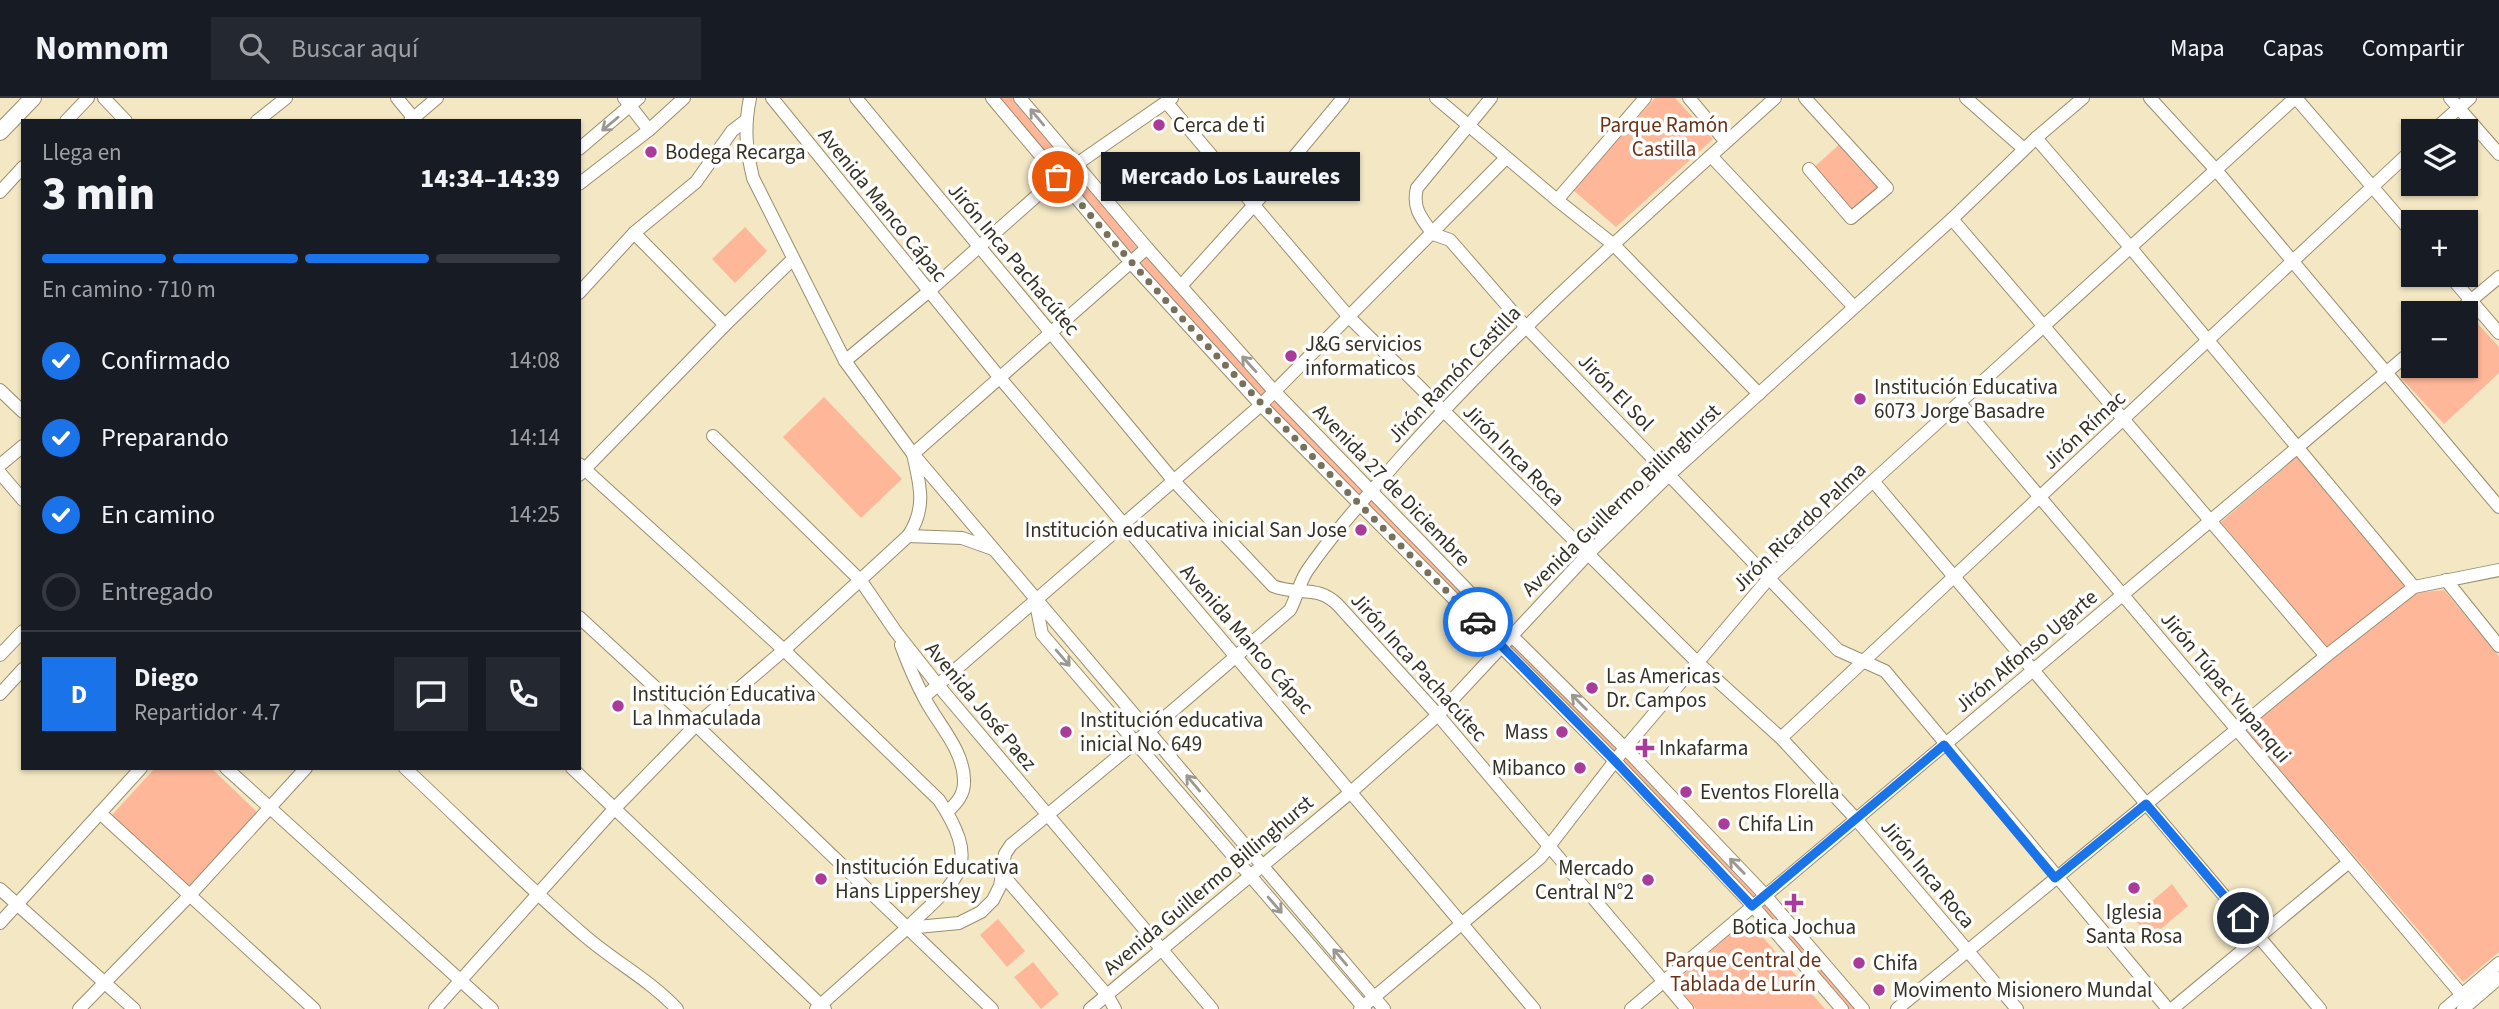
<!DOCTYPE html>
<html lang="es">
<meta charset="utf-8">
<style>
:root{--surface:#171b24;--page:#242831;--text:#f1f3f6;--muted:#9ea1a6;--line:#363941;--accent:#1a73e8}
body{margin:0;font-family:"Source Sans 3",sans-serif;background:var(--page);color:var(--text);height:100vh;display:flex;flex-direction:column;font-size:26px;white-space:nowrap}
*{box-sizing:border-box;margin:0}
p{font-size:23px;color:var(--muted)}
.icon{flex:none;width:38px;height:38px;fill:none;stroke:currentColor;stroke-width:2;stroke-linecap:round;stroke-linejoin:round}
.map{position:relative;flex:1;overflow:hidden}
.sheet{position:absolute;left:21px;top:21px;width:560px;height:651px;display:flex;flex-direction:column;background:var(--surface);border-radius:0px;box-shadow:0 2px 5px #0004}
.sheet>*{flex:none}
.buttons{position:absolute;left:2401px;top:21px;display:grid;gap:14px}
.buttons a{display:grid;place-items:center;width:77px;height:77px;border-radius:0px;background:var(--surface);box-shadow:0 2px 5px #0004;font-size:35px}
.pin{position:absolute;display:grid;place-items:center;width:60px;height:60px;color:#fff;margin:-30px;border:4px solid #fff;border-radius:50%;box-shadow:0 2px 7px #0007}
.courier{position:absolute;display:grid;place-items:center;width:70px;height:70px;margin:-35px;border:5px solid #1a73e8;border-radius:50%;background:#fff;color:#222;box-shadow:0 2px 9px #0007}
.bubble{position:absolute;height:49px;border-radius:0px;background:var(--surface);box-shadow:0 2px 5px #0004;font-size:23px;font-weight:800;line-height:49px;text-align:center}
.headline em{font-style:normal;font-weight:800}
.headline div{display:flex;flex-direction:column-reverse}
.headline{display:flex;align-items:center;justify-content:space-between;height:119px;padding:0 21px}
h1{font-size:46px;font-weight:800;line-height:52px}
.bar{display:grid;grid-template-columns:repeat(4,1fr);gap:10px 7px;align-content:center;height:84px;padding:0 21px}
.bar i{height:9px;border-radius:5px;background:var(--line)}
.bar .current{background:var(--accent)}
.bar p{grid-column:span 4}
.line{display:flex;align-items:center;gap:18px;padding:0 21px;border-top:2px solid var(--line)}
.line div{flex:1}
.round{display:grid;place-items:center;flex:none;width:74px;height:74px;border-radius:0px;background:var(--page)}
ol{padding:0 21px;list-style:none}
li{display:flex;align-items:center;gap:21px;height:77px}
li p{margin-inline-start:auto}
li .icon{padding:7px;border-radius:50%;background:var(--accent);color:#fff;stroke-width:4}
li:last-child{color:var(--muted)}
li i{width:38px;height:38px;border:4px solid var(--line);border-radius:50%}
header{display:flex;align-items:center;gap:42px;box-sizing:border-box;height:98px;padding:0 35px;background:var(--surface);border-bottom:2px solid var(--line)}
header strong{font-size:33px}
nav{display:flex;gap:38px;margin-inline-start:auto;font-size:24px}
.search{width:490px;height:63px;background:var(--page);display:flex;align-items:center;gap:18px;box-sizing:border-box;padding:0 24px;border-radius:0px;color:var(--muted);font-size:26px}
.map>svg:first-child{display:block}
.green{fill:#ffb799}
.lines{fill:none;stroke-linecap:round;stroke-linejoin:round}
.minor-casing{stroke:#998e6e;stroke-width:14}
.major-casing{stroke:#998e6e;stroke-width:18}
.minor{stroke:#fff;stroke-width:12}
.major{stroke:#fff;stroke-width:16}
.oneway{stroke:#9a9890}
.done{stroke:#77705b;stroke-width:7;stroke-dasharray:0 12.6}
.route{stroke:#1a73e8;stroke-width:9}
.poi-dot{fill:#a93c9b;stroke:#fff;stroke-width:2.5}
.labels{text-anchor:middle;dominant-baseline:central;stroke-width:7;stroke-linejoin:round;paint-order:stroke}
.poi-label{font-size:21px;fill:#343022;stroke:#fff;text-anchor:start}
.park-label{font-size:21px;fill:#6c3216;stroke:#fff}
.street-label{font-size:21px;fill:#343022;stroke:#fff}
</style>
<header>
<strong>Nomnom</strong>
<div class="search"><svg class="icon" aria-label="search" viewBox="0 0 24 24"><circle cx="10" cy="10" r="6"/><path d="M15 15l6 6"/></svg>Buscar aquí</div>
<nav><a>Mapa</a><a>Capas</a><a>Compartir</a></nav>
</header>
<div class="map">
<svg width="2499" height="911" viewBox="0 0 2499 911">
<rect width="100%" height="100%" fill="#f3e7c4"/>
<g class="green">
<path d="M997 0H1016L1071 65 1058 74Z"/>
<path d="M1655 0H1675L1713 41 1616 129 1573 92Z"/>
<path d="M1841 45 1880 90 1851 116 1812 71Z"/>
<path d="M1076 71 1270 294 1259 303 1063 80Z"/>
<path d="M745 129 767 153 735 185 712 161Z"/>
<path d="M2468 215 2499 249V275L2444 326 2400 279 2413 266V268H2466V217Z"/>
<path d="M824 299 902 381 861 420 783 339Z"/>
<path d="M1275 300 1367 393 1358 402 1265 308Z"/>
<path d="M2298 358 2407 489 2327 549 2221 424Z"/>
<path d="M1372 399 1506 537 1500 543 1363 406Z"/>
<path d="M2444 492 2499 558V854L2463 884 2245 631 2415 495Z"/>
<path d="M1512 542 1621 650 1614 658 1506 548Z"/>
<path d="M1626 656 1760 796 1752 803 1620 663Z"/>
<path d="M155 670H211L257 714 189 788 112 717Z"/>
<path d="M2172 786 2188 808 2149 841 2137 824 2144 810Z"/>
<path d="M1764 803 1858 911H1848L1757 808Z"/>
<path d="M998 821 1025 853 1007 869 980 837Z"/>
<path d="M1748 821V822L1825 911H1696L1674 885Z"/>
<path d="M1033 864 1059 896 1041 911 1014 879Z"/>
</g>
<g class="lines">
<g class="minor-casing">
<g id="minor">
<path d="M104 0 126 23"/>
<path d="M397 0 416 23"/>
<path d="M624 0 649 32"/>
<path d="M750 0C744 30 746 50 753 80L845 263 913 356 1384 911"/>
<path d="M772 0 1000 280 1534 911"/>
<path d="M856 0 1173 382 1273 488C1298 498 1317 486 1338 507L1438 617 1687 911"/>
<path d="M992 0 1132 166 1261 307 1615 663 1753 808 1842 911"/>
<path d="M1020 0 1147 150 1274 293 1511 537 1625 650 1765 797 1863 911"/>
<path d="M1436 0 1557 102 1614 147 1759 296"/>
<path d="M1689 0 1726 44"/>
<path d="M1805 0 1887 90 1851 120 1809 71"/>
<path d="M1966 0 2024 51"/>
<path d="M2150 0 2216 72 2499 409"/>
<path d="M2296 0 2413 136"/>
<path d="M2450 0 2499 56"/>
<path d="M1166 4 1349 219 1697 564 1781 640 1856 721 2017 911"/>
<path d="M66 23 88 0"/>
<path d="M257 23 286 0"/>
<path d="M410 23 437 0"/>
<path d="M2433 33 2470 0"/>
<path d="M2036 40 2130 149 2414 489"/>
<path d="M579 51 639 0"/>
<path d="M1711 58 1854 209"/>
<path d="M579 86 649 32 684 0"/>
<path d="M0 94 23 69"/>
<path d="M1557 102 1645 0"/>
<path d="M1952 121 2326 558"/>
<path d="M634 135 725 227"/>
<path d="M1433 136 1450 142 1525 228 1838 552 1885 573 2168 911"/>
<path d="M1433 136C1421 120 1412 110 1417 90L1491 0"/>
<path d="M2449 177 2499 235"/>
<path d="M1181 188 1254 107 1343 0"/>
<path d="M579 195 634 135 696 84 732 33 745 23"/>
<path d="M2456 215 2499 179"/>
<path d="M845 263 928 194 1058 79 1172 0"/>
<path d="M0 292 23 314"/>
<path d="M1960 305 2462 897"/>
<path d="M713 338 861 483 896 534 937 586 1212 911"/>
<path d="M579 366 784 552 939 702C984 770 956 782 907 830"/>
<path d="M0 367 23 348"/>
<path d="M0 375 23 402"/>
<path d="M579 377 725 227 792 162"/>
<path d="M1873 383 2320 911"/>
<path d="M908 438 962 440 993 451"/>
<path d="M2446 482 2499 548"/>
<path d="M1035 501 1042 536 1365 911"/>
<path d="M579 519 696 627 992 911"/>
<path d="M901 547C908 566 916 585 926 603 939 627 963 652 964 681 965 696 957 705 947 714"/>
<path d="M0 557 23 533"/>
<path d="M0 596 23 571"/>
<path d="M924 599 1261 307 1506 60"/>
<path d="M1781 640 2413 51"/>
<path d="M226 670 492 911"/>
<path d="M405 670C465 726 523 785 585 838 615 864 650 882 677 911"/>
<path d="M572 670 825 911"/>
<path d="M100 715 314 911"/>
<path d="M1002 776 1107 897 1115 911"/>
<path d="M0 791 134 911"/>
<path d="M0 825 141 670"/>
<path d="M79 911 190 797 306 670"/>
<path d="M435 911 615 710 696 627 784 552 908 438C927 410 920 387 913 356L1147 150"/>
<path d="M816 911 907 830 959 825 981 814 993 802 1000 788 1005 756 1011 747 1149 633 1290 512C1297 499 1299 485 1307 473 1335 432 1370 395 1402 358 1517 229 1647 116 1775 0"/>
<path d="M1090 911 1351 694 1438 617 1588 456 1669 377 1952 121 2036 40 2083 0"/>
<path d="M1360 911 1540 760 1625 650 1770 479 1873 383 2295 0"/>
<path d="M1631 911 2413 252"/>
<path d="M1897 911 2326 558 2414 489 2499 472"/>
<path d="M2172 911 2349 764"/>
<path d="M2445 911 2499 865"/>
<path d="M2463 911 2499 880"/>
</g>
</g>
<g class="major-casing">
<path id="major" d="M0 34 33 0"/>
</g>
<use href="#minor" class="minor"/>
<use href="#major" class="major"/>
</g>
<defs><path id="oneway-shaft" d="M-6 0H5M1.5-3L5.5 0L1.5 3" fill="none" stroke-width="1.6" stroke-linecap="round" stroke-linejoin="round" transform="scale(1.75)"/></defs>
<g class="oneway">
<use href="#oneway-shaft" transform="translate(1037 19) rotate(-130)"/>
<use href="#oneway-shaft" transform="translate(610 26) rotate(140)"/>
<use href="#oneway-shaft" transform="translate(1249 266) rotate(-132)"/>
<use href="#oneway-shaft" transform="translate(1063 560) rotate(49)"/>
<use href="#oneway-shaft" transform="translate(1579 604) rotate(-135)"/>
<use href="#oneway-shaft" transform="translate(1193 685) rotate(-130)"/>
<use href="#oneway-shaft" transform="translate(1737 768) rotate(-134)"/>
<use href="#oneway-shaft" transform="translate(1275 807) rotate(49)"/>
<use href="#oneway-shaft" transform="translate(1340 859) rotate(-130)"/>
</g>
<g class="lines">
<path class="done" d="M1058 79C1189 235 1332 381 1478 524"/>
<path class="route" d="M1478 524 1615 663 1752 808 1944 647 2055 780 2146 706 2243 820"/>
</g>
<g class="poi-dot">
<circle cx="1159" cy="27" r="7"/>
<circle cx="651" cy="54" r="7"/>
<circle cx="1291" cy="258" r="7"/>
<circle cx="1860" cy="301" r="7"/>
<circle cx="1361" cy="432" r="7"/>
<circle cx="1592" cy="590" r="7"/>
<circle cx="618" cy="608" r="7"/>
<circle cx="1066" cy="634" r="7"/>
<circle cx="1562" cy="634" r="7"/>
<path d="M1641.5 639.5h7v7h7v7h-7v7h-7v-7h-7v-7h7z"/>
<circle cx="1580" cy="670" r="7"/>
<circle cx="1686" cy="694" r="7"/>
<circle cx="1724" cy="726" r="7"/>
<circle cx="821" cy="781" r="7"/>
<circle cx="1648" cy="782" r="7"/>
<circle cx="2134" cy="790" r="7"/>
<path d="M1790.5 794.5h7v7h7v7h-7v7h-7v-7h-7v-7h7z"/>
<circle cx="1859" cy="865" r="7"/>
<circle cx="1879" cy="892" r="7"/>
</g>
<g class="labels">
<g class="poi-label">
<text x="1173" y="27">Cerca de ti</text>
<text x="665" y="54">Bodega Recarga</text>
<text x="1305" y="246">J&amp;G servicios<tspan x="1305" dy="24">informaticos</tspan></text>
<text x="1874" y="289">Institución Educativa<tspan x="1874" dy="24">6073 Jorge Basadre</tspan></text>
<text x="1347" y="432" text-anchor="end">Institución educativa inicial San Jose</text>
<text x="1606" y="578">Las Americas<tspan x="1606" dy="24">Dr. Campos</tspan></text>
<text x="632" y="596">Institución Educativa<tspan x="632" dy="24">La Inmaculada</tspan></text>
<text x="1080" y="622">Institución educativa<tspan x="1080" dy="24">inicial No. 649</tspan></text>
<text x="1548" y="634" text-anchor="end">Mass</text>
<text x="1659" y="650">Inkafarma</text>
<text x="1566" y="670" text-anchor="end">Mibanco</text>
<text x="1700" y="694">Eventos Florella</text>
<text x="1738" y="726">Chifa Lin</text>
<text x="835" y="769">Institución Educativa<tspan x="835" dy="24">Hans Lippershey</tspan></text>
<text x="1634" y="770" text-anchor="end">Mercado<tspan x="1634" dy="24">Central N°2</tspan></text>
<text x="2134" y="814" text-anchor="middle">Iglesia<tspan x="2134" dy="24">Santa Rosa</tspan></text>
<text x="1794" y="829" text-anchor="middle">Botica Jochua</text>
<text x="1873" y="865">Chifa</text>
<text x="1893" y="892">Movimento Misionero Mundal</text>
</g>
<g class="park-label">
<text x="1664" y="27">Parque Ramón<tspan x="1664" dy="24">Castilla</tspan></text>
<text x="1743" y="862">Parque Central de<tspan x="1743" dy="24">Tablada de Lurín</tspan></text>
</g>
<g class="street-label">
<text transform="translate(883 107) rotate(51)">Avenida Manco Cápac</text>
<text transform="translate(1014 161) rotate(50)">Jirón Inca Pachacútec</text>
<text transform="translate(1454 276) rotate(-46)">Jirón Ramón Castilla</text>
<text transform="translate(1616 294) rotate(46)">Jirón El Sol</text>
<text transform="translate(2084 332) rotate(-43)">Jirón Rímac</text>
<text transform="translate(1514 357) rotate(45)">Jirón Inca Roca</text>
<text transform="translate(1392 387) rotate(46)">Avenida 27 de Diciembre</text>
<text transform="translate(1621 402) rotate(-44)">Avenida Guillermo Billinghurst</text>
<text transform="translate(1799 429) rotate(-44)">Jirón Ricardo Palma</text>
<text transform="translate(1247 541) rotate(49)">Avenida Manco Cápac</text>
<text transform="translate(2026 553) rotate(-40)">Jirón Alfonso Ugarte</text>
<text transform="translate(1419 569) rotate(48)">Jirón Inca Pachacútec</text>
<text transform="translate(2226 589) rotate(50)">Jirón Túpac Yupanqui</text>
<text transform="translate(981 608) rotate(50)">Avenida José Paez</text>
<text transform="translate(1928 776) rotate(50)">Jirón Inca Roca</text>
<text transform="translate(1208 787) rotate(-40)">Avenida Guillermo Billinghurst</text>
</g>
</g>
</svg>
<div class="buttons">
<a><svg class="icon" aria-label="layers" viewBox="0 0 24 24"><path d="M12 4l9 5-9 5-9-5zM3 14l9 5 9-5"/></svg></a>
<a>+</a>
<a>−</a>
</div>
<div class="pin" style="left:1058px;top:79px;background:#ea580c"><svg class="icon" aria-label="bag" viewBox="0 0 24 24"><path d="M5 8h14l-1 12H6zM9 8a3 3 0 0 1 6 0"/></svg></div>
<div class="pin" style="left:2243px;top:820px;background:#1f2937"><svg class="icon" aria-label="home" viewBox="0 0 24 24"><path d="M3 11l9-7 9 7M6 9v11h12V9"/></svg></div>
<div class="courier" style="left:1478px;top:524px"><svg class="icon" aria-label="car" viewBox="0 0 24 24"><path d="M5 17H2v-5l4-1 3-4h7l3 4 3 1v5h-3M9 17h6M6 11h13"/><circle cx="7" cy="17" r="2"/><circle cx="17" cy="17" r="2"/></svg></div>
<div class="bubble" style="left:1101px;top:54px;width:259px">Mercado Los Laureles</div>
<section class="sheet">
<div class="headline"><div><h1>3 min</h1><p>Llega en</p></div><em>14:34–14:39</em></div>
<div class="bar"><i class="current"></i><i class="current"></i><i class="current"></i><i></i><p>En camino · 710 m</p></div>
<ol>
<li><svg class="icon" aria-label="check" viewBox="0 0 24 24"><path d="M5 12l5 5 9-10"/></svg>Confirmado<p>14:08</p></li>
<li><svg class="icon" aria-label="check" viewBox="0 0 24 24"><path d="M5 12l5 5 9-10"/></svg>Preparando<p>14:14</p></li>
<li><svg class="icon" aria-label="check" viewBox="0 0 24 24"><path d="M5 12l5 5 9-10"/></svg>En camino<p>14:25</p></li>
<li><i></i>Entregado</li>
</ol>
<div class="line" style="height:126px"><b class="round" style="background:var(--accent);color:#fff">D</b><div><b>Diego</b><p>Repartidor · 4.7</p></div><a class="round"><svg class="icon" aria-label="chat" viewBox="0 0 24 24"><path d="M4 5h16v11H9l-5 4z"/></svg></a><a class="round"><svg class="icon" aria-label="phone" viewBox="0 0 24 24"><path d="M5 4h4l2 5-3 2q2 4 5 5l2-3 5 2v4C11 20 4 13 5 4z"/></svg></a></div>
</section>
</div>
